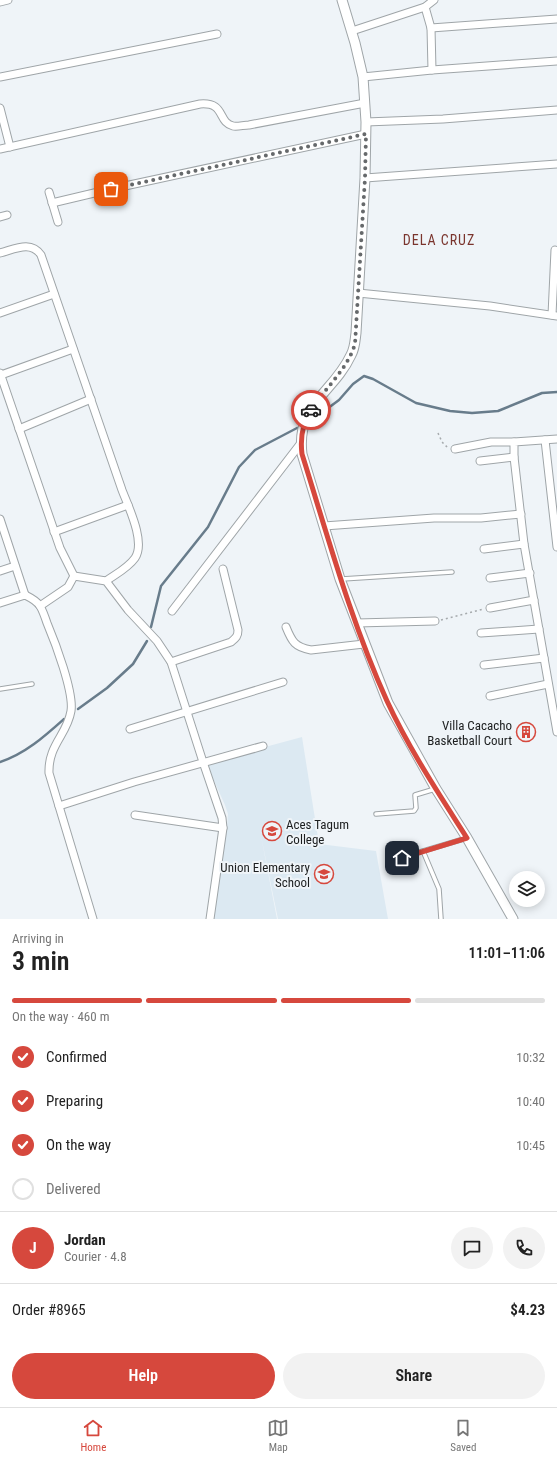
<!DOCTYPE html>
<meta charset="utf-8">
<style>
:root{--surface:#fff;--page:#f2f2f2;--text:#222;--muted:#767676;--line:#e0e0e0;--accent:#d6483d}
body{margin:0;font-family:"Roboto Condensed",sans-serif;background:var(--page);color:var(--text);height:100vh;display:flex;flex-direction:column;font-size:15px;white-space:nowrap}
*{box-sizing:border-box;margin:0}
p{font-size:13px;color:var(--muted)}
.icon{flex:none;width:22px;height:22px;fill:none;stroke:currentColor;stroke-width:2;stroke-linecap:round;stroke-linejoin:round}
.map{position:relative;height:919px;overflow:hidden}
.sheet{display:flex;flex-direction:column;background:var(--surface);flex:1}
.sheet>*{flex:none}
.controls{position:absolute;left:509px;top:871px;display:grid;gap:8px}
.controls a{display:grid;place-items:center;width:36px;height:36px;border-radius:50%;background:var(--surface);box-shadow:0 2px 10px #0003;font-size:20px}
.pin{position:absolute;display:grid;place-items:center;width:34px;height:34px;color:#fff;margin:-17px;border-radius:8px;box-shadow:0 2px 6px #0006}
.courier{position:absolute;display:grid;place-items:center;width:40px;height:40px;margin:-20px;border:3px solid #d6483d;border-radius:50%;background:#fff;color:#222;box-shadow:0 1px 5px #0007}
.head em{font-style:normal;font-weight:600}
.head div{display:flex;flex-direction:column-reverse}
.head{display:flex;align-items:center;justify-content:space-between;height:68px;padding:0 12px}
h1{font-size:26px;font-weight:600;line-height:30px}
.bar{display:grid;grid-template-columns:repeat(4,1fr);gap:6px 4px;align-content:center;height:48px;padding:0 12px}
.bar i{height:5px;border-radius:3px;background:var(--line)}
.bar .on{background:var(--accent)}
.bar p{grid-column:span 4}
.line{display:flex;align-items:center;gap:10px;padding:0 12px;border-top:1px solid var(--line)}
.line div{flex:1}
.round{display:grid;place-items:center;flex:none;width:42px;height:42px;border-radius:21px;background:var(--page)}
ol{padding:0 12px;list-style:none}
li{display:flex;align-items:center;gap:12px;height:44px}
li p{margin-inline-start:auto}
li .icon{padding:4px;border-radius:50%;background:var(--accent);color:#fff;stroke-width:4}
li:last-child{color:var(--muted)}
li i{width:22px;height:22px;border:2px solid var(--line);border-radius:50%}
.action{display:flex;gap:8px;margin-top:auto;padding:8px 12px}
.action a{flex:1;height:46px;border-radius:24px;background:var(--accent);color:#fff;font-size:16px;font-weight:600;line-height:46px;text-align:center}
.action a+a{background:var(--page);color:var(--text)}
.tabs{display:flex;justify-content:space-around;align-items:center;height:56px;border-top:1px solid var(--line);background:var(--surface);font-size:11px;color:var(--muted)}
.tabs a{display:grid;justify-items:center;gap:2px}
.tabs .on{color:var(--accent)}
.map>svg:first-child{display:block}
.built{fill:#dce9f2}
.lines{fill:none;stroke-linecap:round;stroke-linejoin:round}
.stream{stroke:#687c8b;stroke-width:2.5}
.service-casing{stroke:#9fa5a8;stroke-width:5.5}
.minor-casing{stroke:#9fa5a8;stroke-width:9}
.tertiary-casing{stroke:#9fa5a8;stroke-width:11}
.path{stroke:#a6aaad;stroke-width:1.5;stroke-dasharray:2 3;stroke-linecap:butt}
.service{stroke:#fff;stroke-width:3.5}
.minor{stroke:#fff;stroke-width:7}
.tertiary{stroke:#fff;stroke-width:9}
.done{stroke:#66696b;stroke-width:4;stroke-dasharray:0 7.2}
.route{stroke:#d6483d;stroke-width:5}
.labels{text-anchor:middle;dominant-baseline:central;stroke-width:4;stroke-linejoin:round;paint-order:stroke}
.poi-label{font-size:13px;fill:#1c1e1f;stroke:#eff4f8;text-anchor:end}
.neighbourhood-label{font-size:14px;letter-spacing:1px;fill:#7a342d;stroke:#eff4f8}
</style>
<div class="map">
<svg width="557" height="919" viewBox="0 0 557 919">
<rect width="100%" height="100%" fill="#eff4f8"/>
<path class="built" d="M302 737 319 844 376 851 388 919H278L261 836 277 919H214L227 827 228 814 225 805 206 763Z"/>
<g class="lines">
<g class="stream">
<path d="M308 423 339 400 353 384 364 376 373 379 416 403 450 411 472 413 498 411 542 393 557 392"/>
<path d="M151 627 161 586 208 527 239 467 255 450 297 428"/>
<path d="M78 709 107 688 133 664 147 641"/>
<path d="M0 762C25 754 45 736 64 719"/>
</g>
<g class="service-casing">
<g id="service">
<path d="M342 579 452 572"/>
<path d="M0 689 32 684"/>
<path d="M376 814 414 811 416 808 415 795 435 789"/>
<path d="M423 851 439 889 441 919"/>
<path d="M403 857 467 838"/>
</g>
</g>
<g class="minor-casing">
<g id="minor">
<path d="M0 2 8 0"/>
<path d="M425 7 431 28 432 70"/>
<path d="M431 28 557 19"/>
<path d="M352 31 425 7 434 0"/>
<path d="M0 77 217 34"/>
<path d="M363 77 432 70 557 61"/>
<path d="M0 108 10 147"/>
<path d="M366 122 443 119 557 110"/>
<path d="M0 149 200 104C226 102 217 122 233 126 237 127 244 125 249 125L365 103"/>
<path d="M365 178 557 164"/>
<path d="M49 192 58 222"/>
<path d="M52 203 111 189 366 134"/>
<path d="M0 217 7 215"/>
<path d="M0 253C15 249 31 240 41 255L122 490C128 506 146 542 135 558 128 568 116 574 106 581"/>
<path d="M358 293 490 306 557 316"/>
<path d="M0 313 54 294"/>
<path d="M552 315 555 250"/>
<path d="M0 373 60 548 74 576"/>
<path d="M1 375 73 349"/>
<path d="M19 429 91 399"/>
<path d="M557 439 514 442V457L524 544 557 732"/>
<path d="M545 440 557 547"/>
<path d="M455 449 491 442H514"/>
<path d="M480 461 514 457"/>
<path d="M0 519 25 595"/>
<path d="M324 526 434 518H481L521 514"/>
<path d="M54 532 128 505"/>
<path d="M484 549 524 544"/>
<path d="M0 571 15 566"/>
<path d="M74 576 106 581 128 610 157 641 171 662 203 762 222 818 223 828 210 919"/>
<path d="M490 578 530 573"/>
<path d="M0 603 25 595C31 598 36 600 40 606 43 611 45 617 47 623 55 642 74 692 71 711 67 735 48 745 49 773L93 919"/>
<path d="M40 606 68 587 74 576"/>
<path d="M490 608 534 600"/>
<path d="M172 611 301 443"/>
<path d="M357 623 435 621"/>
<path d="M286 627C292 642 295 647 311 650L364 644"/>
<path d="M481 633 539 629"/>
<path d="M171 662 231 642C236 638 238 636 238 630L223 569"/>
<path d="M484 665 544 658"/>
<path d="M490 696 548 684"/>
<path d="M130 729 283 682"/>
<path d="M59 806 134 782 263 746"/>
<path d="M135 815 223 828"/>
</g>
</g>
<g class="tertiary-casing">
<path id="tertiary" d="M342 0 355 43 363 77 366 122 365 178 356 333C355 340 355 348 351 355 333 394 296 403 302 454L340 579 388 703 436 789 467 838 513 919"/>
</g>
<g class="path">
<path d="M438 433 442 442 448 448"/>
<path d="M441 620 484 609"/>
</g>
<use href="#service" class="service"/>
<use href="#minor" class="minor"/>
<use href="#tertiary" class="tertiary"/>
</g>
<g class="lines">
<path class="done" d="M111 189 366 134 365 178 355 344C347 370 325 388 311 410"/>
<path class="route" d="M311 410C302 424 300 438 302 454 328 537 351 622 387 701 409 749 439 794 467 838L402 858"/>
</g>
<defs>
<g id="building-ring" transform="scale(1)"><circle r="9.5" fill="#eff4f8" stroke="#d6483d" stroke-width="1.5"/><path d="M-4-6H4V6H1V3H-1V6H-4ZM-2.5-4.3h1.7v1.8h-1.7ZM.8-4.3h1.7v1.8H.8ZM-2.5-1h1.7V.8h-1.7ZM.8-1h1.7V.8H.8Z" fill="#d6483d"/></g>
<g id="university-ring" transform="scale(1)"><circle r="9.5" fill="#eff4f8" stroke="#d6483d" stroke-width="1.5"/><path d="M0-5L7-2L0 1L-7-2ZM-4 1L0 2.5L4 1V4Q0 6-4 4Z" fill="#d6483d"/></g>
<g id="school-ring" transform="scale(1)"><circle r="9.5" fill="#eff4f8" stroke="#d6483d" stroke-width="1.5"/><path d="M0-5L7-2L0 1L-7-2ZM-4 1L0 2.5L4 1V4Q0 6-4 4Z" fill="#d6483d"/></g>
</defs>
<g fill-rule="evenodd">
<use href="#building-ring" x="526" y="732"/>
<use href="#university-ring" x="272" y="831"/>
<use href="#school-ring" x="324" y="874"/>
</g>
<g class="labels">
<g class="poi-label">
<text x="512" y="725">Villa Cacacho<tspan x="512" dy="15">Basketball Court</tspan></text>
<text x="286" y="824" text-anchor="start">Aces Tagum<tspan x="286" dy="15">College</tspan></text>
<text x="310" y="867">Union Elementary<tspan x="310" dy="15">School</tspan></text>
</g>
<g class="neighbourhood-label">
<text x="439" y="240">DELA CRUZ</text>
</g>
</g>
</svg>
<div class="controls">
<a><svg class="icon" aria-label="layers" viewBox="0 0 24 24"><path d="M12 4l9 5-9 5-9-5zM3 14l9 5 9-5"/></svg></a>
</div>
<div class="pin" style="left:111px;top:189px;background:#ea580c"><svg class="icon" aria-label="bag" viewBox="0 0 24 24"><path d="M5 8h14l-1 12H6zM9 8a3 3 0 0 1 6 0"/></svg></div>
<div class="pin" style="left:402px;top:858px;background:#1f2937"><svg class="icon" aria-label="home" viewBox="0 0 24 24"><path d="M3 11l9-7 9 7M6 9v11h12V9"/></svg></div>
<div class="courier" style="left:311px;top:410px"><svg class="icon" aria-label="car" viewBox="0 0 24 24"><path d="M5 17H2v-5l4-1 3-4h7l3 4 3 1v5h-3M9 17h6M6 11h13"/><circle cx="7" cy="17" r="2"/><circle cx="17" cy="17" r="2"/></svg></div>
</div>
<section class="sheet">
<div class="head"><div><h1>3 min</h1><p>Arriving in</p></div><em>11:01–11:06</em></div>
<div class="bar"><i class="on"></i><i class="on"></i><i class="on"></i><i></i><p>On the way · 460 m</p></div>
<ol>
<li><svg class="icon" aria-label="check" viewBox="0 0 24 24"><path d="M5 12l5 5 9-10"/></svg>Confirmed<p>10:32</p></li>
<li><svg class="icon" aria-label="check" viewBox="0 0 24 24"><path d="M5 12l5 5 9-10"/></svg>Preparing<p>10:40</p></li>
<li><svg class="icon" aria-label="check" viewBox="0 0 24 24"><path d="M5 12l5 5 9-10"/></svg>On the way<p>10:45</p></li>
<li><i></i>Delivered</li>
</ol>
<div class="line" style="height:72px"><b class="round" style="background:var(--accent);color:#fff">J</b><div><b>Jordan</b><p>Courier · 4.8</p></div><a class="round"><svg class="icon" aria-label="chat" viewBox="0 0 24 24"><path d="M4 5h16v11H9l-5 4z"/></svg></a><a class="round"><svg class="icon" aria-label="phone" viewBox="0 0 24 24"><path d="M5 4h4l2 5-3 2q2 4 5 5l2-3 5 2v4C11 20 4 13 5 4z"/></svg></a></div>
<div class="line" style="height:52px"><div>Order #8965</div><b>$4.23</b></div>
<div class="action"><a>Help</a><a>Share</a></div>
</section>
<nav class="tabs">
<a class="on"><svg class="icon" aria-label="home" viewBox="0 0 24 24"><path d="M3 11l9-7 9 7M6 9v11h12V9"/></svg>Home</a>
<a><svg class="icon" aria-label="map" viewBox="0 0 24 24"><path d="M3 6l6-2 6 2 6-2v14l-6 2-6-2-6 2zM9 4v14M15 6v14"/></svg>Map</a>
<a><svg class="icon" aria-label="saved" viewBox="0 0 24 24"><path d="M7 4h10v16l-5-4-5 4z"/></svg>Saved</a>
</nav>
